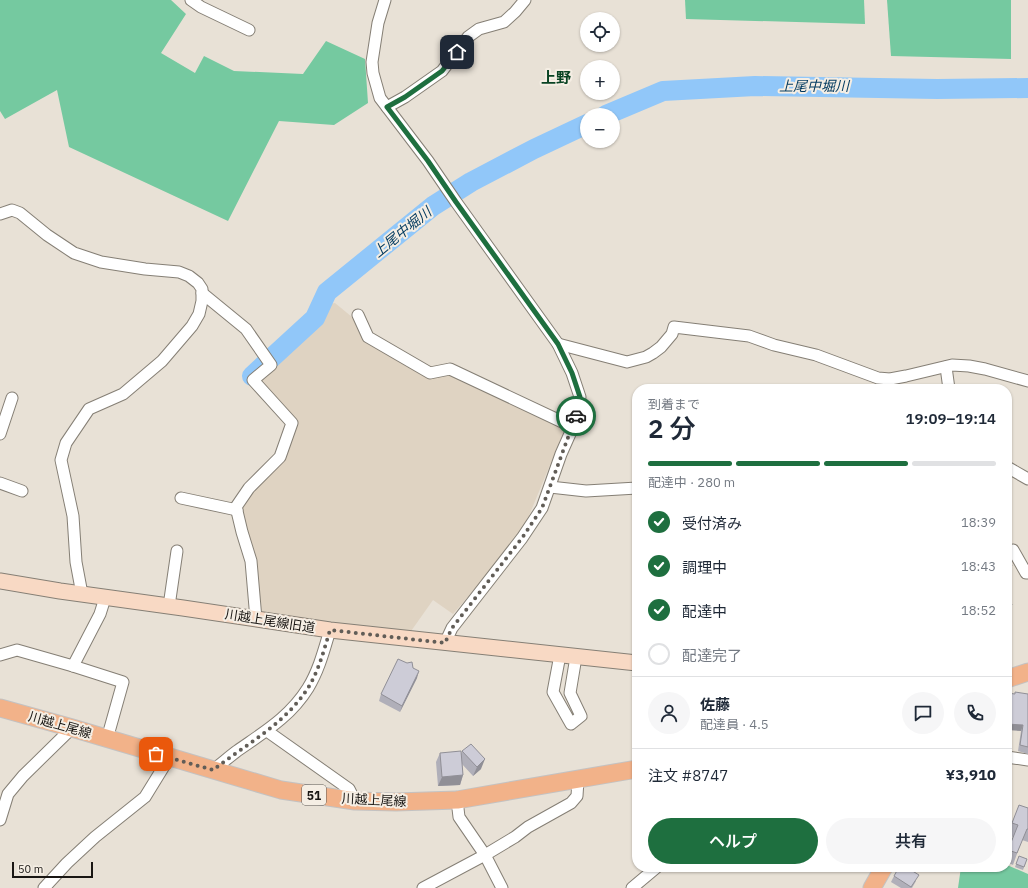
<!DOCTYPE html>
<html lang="ja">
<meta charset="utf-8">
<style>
:root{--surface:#fff;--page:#f6f6f7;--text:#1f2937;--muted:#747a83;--line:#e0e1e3;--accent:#1e6f3f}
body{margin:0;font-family:"IBM Plex Sans","Noto Sans JP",sans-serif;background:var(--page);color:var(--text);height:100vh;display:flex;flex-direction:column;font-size:15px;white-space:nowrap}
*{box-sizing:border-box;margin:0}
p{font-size:13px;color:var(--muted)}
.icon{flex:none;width:22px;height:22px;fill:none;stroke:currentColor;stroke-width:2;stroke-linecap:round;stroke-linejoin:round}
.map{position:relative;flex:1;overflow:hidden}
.details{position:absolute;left:632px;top:384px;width:380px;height:488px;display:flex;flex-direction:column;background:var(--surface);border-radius:16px;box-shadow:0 1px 3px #0004}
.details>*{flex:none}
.tools{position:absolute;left:580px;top:12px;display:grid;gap:8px}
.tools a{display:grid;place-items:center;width:40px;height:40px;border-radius:50%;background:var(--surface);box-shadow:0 1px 3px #0004;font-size:20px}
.scale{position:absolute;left:12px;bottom:10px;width:81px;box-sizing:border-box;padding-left:4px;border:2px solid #191613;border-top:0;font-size:11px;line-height:14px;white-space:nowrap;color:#191613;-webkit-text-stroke:3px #f5eee4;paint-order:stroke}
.pin{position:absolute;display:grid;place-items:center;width:34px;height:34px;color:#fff;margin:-17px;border-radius:8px;box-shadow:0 2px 6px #0006}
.courier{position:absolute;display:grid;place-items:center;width:40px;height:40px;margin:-20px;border:3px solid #1e6f3f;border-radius:50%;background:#fff;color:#222;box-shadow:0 1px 5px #0007}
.summary em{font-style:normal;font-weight:600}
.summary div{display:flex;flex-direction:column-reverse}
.summary{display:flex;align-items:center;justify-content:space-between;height:68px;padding:0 16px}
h1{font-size:26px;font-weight:600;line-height:30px}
.bar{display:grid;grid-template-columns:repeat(4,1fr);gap:6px 4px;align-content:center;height:48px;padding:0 16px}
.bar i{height:5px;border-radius:3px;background:var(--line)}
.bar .active{background:var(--accent)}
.bar p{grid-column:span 4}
.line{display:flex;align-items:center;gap:10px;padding:0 16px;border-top:1px solid var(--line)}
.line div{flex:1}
.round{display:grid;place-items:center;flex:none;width:42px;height:42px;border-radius:21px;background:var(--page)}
ol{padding:0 16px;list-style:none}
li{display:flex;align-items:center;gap:12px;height:44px}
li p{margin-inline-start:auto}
li .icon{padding:4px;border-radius:50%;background:var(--accent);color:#fff;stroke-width:4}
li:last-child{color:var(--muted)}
li i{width:22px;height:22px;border:2px solid var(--line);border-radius:50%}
.cta{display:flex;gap:8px;margin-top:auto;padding:8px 16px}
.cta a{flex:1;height:46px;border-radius:24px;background:var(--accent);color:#fff;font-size:16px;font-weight:600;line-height:46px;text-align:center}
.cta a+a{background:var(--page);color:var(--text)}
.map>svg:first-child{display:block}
.built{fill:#dfd3c2}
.green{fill:#75c9a0}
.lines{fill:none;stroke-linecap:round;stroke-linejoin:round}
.river{stroke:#91c7f9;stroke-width:20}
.street-casing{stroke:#857f75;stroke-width:13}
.secondary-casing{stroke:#857f75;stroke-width:17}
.primary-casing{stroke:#c3c2c2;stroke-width:19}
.street{stroke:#fff;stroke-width:11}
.secondary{stroke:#f8d9c4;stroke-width:15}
.primary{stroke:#f2b289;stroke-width:17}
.wall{fill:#b0afb9}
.shaded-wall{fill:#908f96}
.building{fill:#cdccd7;stroke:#908f96}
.done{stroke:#615d57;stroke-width:4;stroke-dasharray:0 7.2}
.route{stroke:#1e6f3f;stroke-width:5}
.labels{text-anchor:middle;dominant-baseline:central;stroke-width:4;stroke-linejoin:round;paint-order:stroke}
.shield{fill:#f5eee4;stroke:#5b5752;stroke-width:1}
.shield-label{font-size:12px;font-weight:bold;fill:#191613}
.street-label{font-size:13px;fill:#191613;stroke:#f5eee4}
.water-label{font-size:14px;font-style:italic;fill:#01395f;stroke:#f5eee4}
.quarter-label{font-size:15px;font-weight:bold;fill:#094323;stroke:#f5eee4}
</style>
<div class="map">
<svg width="1028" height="888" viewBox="0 0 1028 888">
<rect width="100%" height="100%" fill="#e8e1d6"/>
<path class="built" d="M335 303 352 317 364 337 421 375 434 377 451 373 566 426 526 523 497 563 453 614 433 600 409 634 263 614 258 610 242 506 296 422 261 380 320 323 326 309 329 304Z"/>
<g class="green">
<path d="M0 0H171L186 14 161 53 195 73 204 56 234 71 303 74 326 41 365 59 368 103 334 125 279 121 228 221 69 147 57 90 5 119 0 111Z"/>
<path d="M685 0H864L865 24 686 19Z"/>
<path d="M887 0H1011V59L891 56Z"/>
<path d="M1007 865 1028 874V888H958L961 867H1007Z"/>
</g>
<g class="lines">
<g class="river">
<path d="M606 115 663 91 755 86 937 89 1028 88"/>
<path d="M252 376 315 318 327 292 433 206 471 182 534 149 587 124"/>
</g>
<g class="street-casing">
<g id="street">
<path d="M191 0 201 7 249 30"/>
<path d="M385 0 378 23 372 62 373 73 380 98 428 161 456 202 558 344 572 373 580 397 573 427 561 454 542 508 522 538 452 628 445 643"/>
<path d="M387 107 405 97 442 71 468 37 479 29 504 22 515 12 525 0"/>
<path d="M0 214 12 210 20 213 47 235 74 253 101 262 145 269 179 272 189 276 198 283 202 289V301L199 314 192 326 162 361 123 394 89 409 66 443 61 460 73 516 76 562 82 594"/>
<path d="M202 293 246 329 271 365 253 380 292 423 280 457 249 488 236 507 242 532 251 561 256 619"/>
<path d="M358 315 368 337 430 373 450 369 573 427"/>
<path d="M558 344 627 362 646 357 653 353 661 347 672 334 674 327 749 336 774 345 816 355 878 378 890 379 906 376 952 365 969 366 985 369 1028 381"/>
<path d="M946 367 949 389"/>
<path d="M0 434 12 398"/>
<path d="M1007 467 1028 479"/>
<path d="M0 483 22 491"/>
<path d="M550 487 586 491 637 488"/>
<path d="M181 498 237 510"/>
<path d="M1007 552 1013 550 1026 573H1028"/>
<path d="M169 606 177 551"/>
<path d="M0 655 17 650 73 666 123 682 107 739"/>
<path d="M560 655 553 692 571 724 581 716 570 693 576 657"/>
<path d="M73 666 100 614 105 598"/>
<path d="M267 731 349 789 355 801"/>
<path d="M1007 757 1028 760"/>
<path d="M213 770C221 764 229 757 237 751 264 732 290 717 308 688 319 670 324 650 330 630"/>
<path d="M457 800 459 817 485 855 502 888"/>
<path d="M0 820 8 794 23 776 72 728"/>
<path d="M44 888 67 863 95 837 145 797 169 758"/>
<path d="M423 888 485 855 515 837 528 827 571 803 577 796 578 780"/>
<path d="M632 888 657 867"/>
</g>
</g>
<g class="secondary-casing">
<path id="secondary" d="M0 581 60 591 183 608 330 630 637 663"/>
</g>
<g class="primary-casing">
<g id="primary">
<path d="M1007 679 1028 672"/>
<path d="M0 708 72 728 281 790 355 801 396 802 457 800 637 769"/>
<path d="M872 888 884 867"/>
</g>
</g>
<use href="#street" class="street"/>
<use href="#secondary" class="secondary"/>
<use href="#primary" class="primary"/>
</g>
<g class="wall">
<path d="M413 668 417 678 400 712 379 701 381 694Z"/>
<path d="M1014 694H1028V754L1018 751 1021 731Z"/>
<path d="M462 751 481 769 473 776 462 764 463 775 460 785 438 786 436 762 440 753 461 754Z"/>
<path d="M1019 805 1028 808V842L1022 840 1013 865 1007 862V853L1013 837 1008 835Z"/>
<path d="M1019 856 1027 859 1023 870 1015 867Z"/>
<path d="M894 876 916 881 912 888H901L891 882Z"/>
</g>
<g class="shaded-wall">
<path d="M1012 566 1011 569 1007 570V568Z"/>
<path d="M1012 605 1009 612 1007 613V607Z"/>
<path d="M1007 626H1009L1007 632Z"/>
<path d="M419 671 417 678 400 712 402 706Z"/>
<path d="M1007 724 1023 725 1021 731 1007 730Z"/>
<path d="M485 759 481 769 473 776 477 767Z"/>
<path d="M463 775 460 785 438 786 442 777Z"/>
</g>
<g class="building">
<path d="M1007 556 1012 566 1007 568Z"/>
<path d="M1007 592 1012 605 1007 607Z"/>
<path d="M1007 617 1009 626H1007Z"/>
<path d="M398 659 407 663 412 662 413 668 419 671 402 706 381 694Z"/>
<path d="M1015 692 1028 694V747L1020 745 1023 725 1007 724V693L1015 694Z"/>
<path d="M471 744 485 759 477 767 462 751Z"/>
<path d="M461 751 463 775 442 777 440 753Z"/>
<path d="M1019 805 1028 808V829H1027L1017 853 1008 850 1018 825 1012 823Z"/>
<path d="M1019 856 1027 859 1024 867 1016 864Z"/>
<path d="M899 867H906L919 875 911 887 894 876Z"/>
</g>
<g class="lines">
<path class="done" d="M156 754 213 770C245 745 285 724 308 688 319 670 324 650 330 630L445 643 452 628 522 538 542 508 576 416"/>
<path class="route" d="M457 52 442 71 405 97 387 107 428 161 456 202 558 344 572 373 580 397 576 416"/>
</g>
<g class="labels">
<rect class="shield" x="302" y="785" width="24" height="20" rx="3"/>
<g class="shield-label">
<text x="314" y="795">51</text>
</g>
<g class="street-label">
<text transform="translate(270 621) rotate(9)">川越上尾線旧道</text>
<text transform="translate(60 725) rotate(16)">川越上尾線</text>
<text transform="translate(374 800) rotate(3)">川越上尾線</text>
</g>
<g class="water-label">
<text x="814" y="86">上尾中堀川</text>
<text transform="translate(402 232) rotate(-39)">上尾中堀川</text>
</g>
<g class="quarter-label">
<text x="556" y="77">上野</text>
</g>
</g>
</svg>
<div class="tools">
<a><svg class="icon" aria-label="locate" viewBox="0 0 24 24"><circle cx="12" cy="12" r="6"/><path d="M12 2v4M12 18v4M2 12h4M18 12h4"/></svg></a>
<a>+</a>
<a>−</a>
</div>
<div class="scale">50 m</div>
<div class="pin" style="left:156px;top:754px;background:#ea580c"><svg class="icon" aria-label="bag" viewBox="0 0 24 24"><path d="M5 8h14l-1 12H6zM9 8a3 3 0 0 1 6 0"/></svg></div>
<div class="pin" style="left:457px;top:52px;background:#1f2937"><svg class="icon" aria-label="home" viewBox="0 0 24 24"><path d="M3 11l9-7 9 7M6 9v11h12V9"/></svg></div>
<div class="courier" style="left:576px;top:416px"><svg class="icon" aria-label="car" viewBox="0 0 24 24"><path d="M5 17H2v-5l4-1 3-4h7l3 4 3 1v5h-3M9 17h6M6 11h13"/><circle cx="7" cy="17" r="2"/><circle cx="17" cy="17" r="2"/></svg></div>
<section class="details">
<div class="summary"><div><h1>2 分</h1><p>到着まで</p></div><em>19:09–19:14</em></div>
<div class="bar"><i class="active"></i><i class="active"></i><i class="active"></i><i></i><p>配達中 · 280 m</p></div>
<ol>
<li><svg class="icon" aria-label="check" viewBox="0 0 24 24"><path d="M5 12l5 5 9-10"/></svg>受付済み<p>18:39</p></li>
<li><svg class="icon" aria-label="check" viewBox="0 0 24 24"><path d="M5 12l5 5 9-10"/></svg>調理中<p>18:43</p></li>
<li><svg class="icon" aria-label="check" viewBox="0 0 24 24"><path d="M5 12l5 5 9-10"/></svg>配達中<p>18:52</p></li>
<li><i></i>配達完了</li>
</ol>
<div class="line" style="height:72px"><a class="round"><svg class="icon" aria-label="person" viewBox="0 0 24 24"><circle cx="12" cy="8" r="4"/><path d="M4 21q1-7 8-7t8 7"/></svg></a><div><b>佐藤</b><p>配達員 · 4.5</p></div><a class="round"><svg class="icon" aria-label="chat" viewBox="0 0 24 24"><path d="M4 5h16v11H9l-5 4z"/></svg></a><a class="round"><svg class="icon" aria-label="phone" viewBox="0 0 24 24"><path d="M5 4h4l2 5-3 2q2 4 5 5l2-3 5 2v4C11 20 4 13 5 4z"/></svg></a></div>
<div class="line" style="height:52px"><div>注文 #8747</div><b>¥3,910</b></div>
<div class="cta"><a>ヘルプ</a><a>共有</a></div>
</section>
</div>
